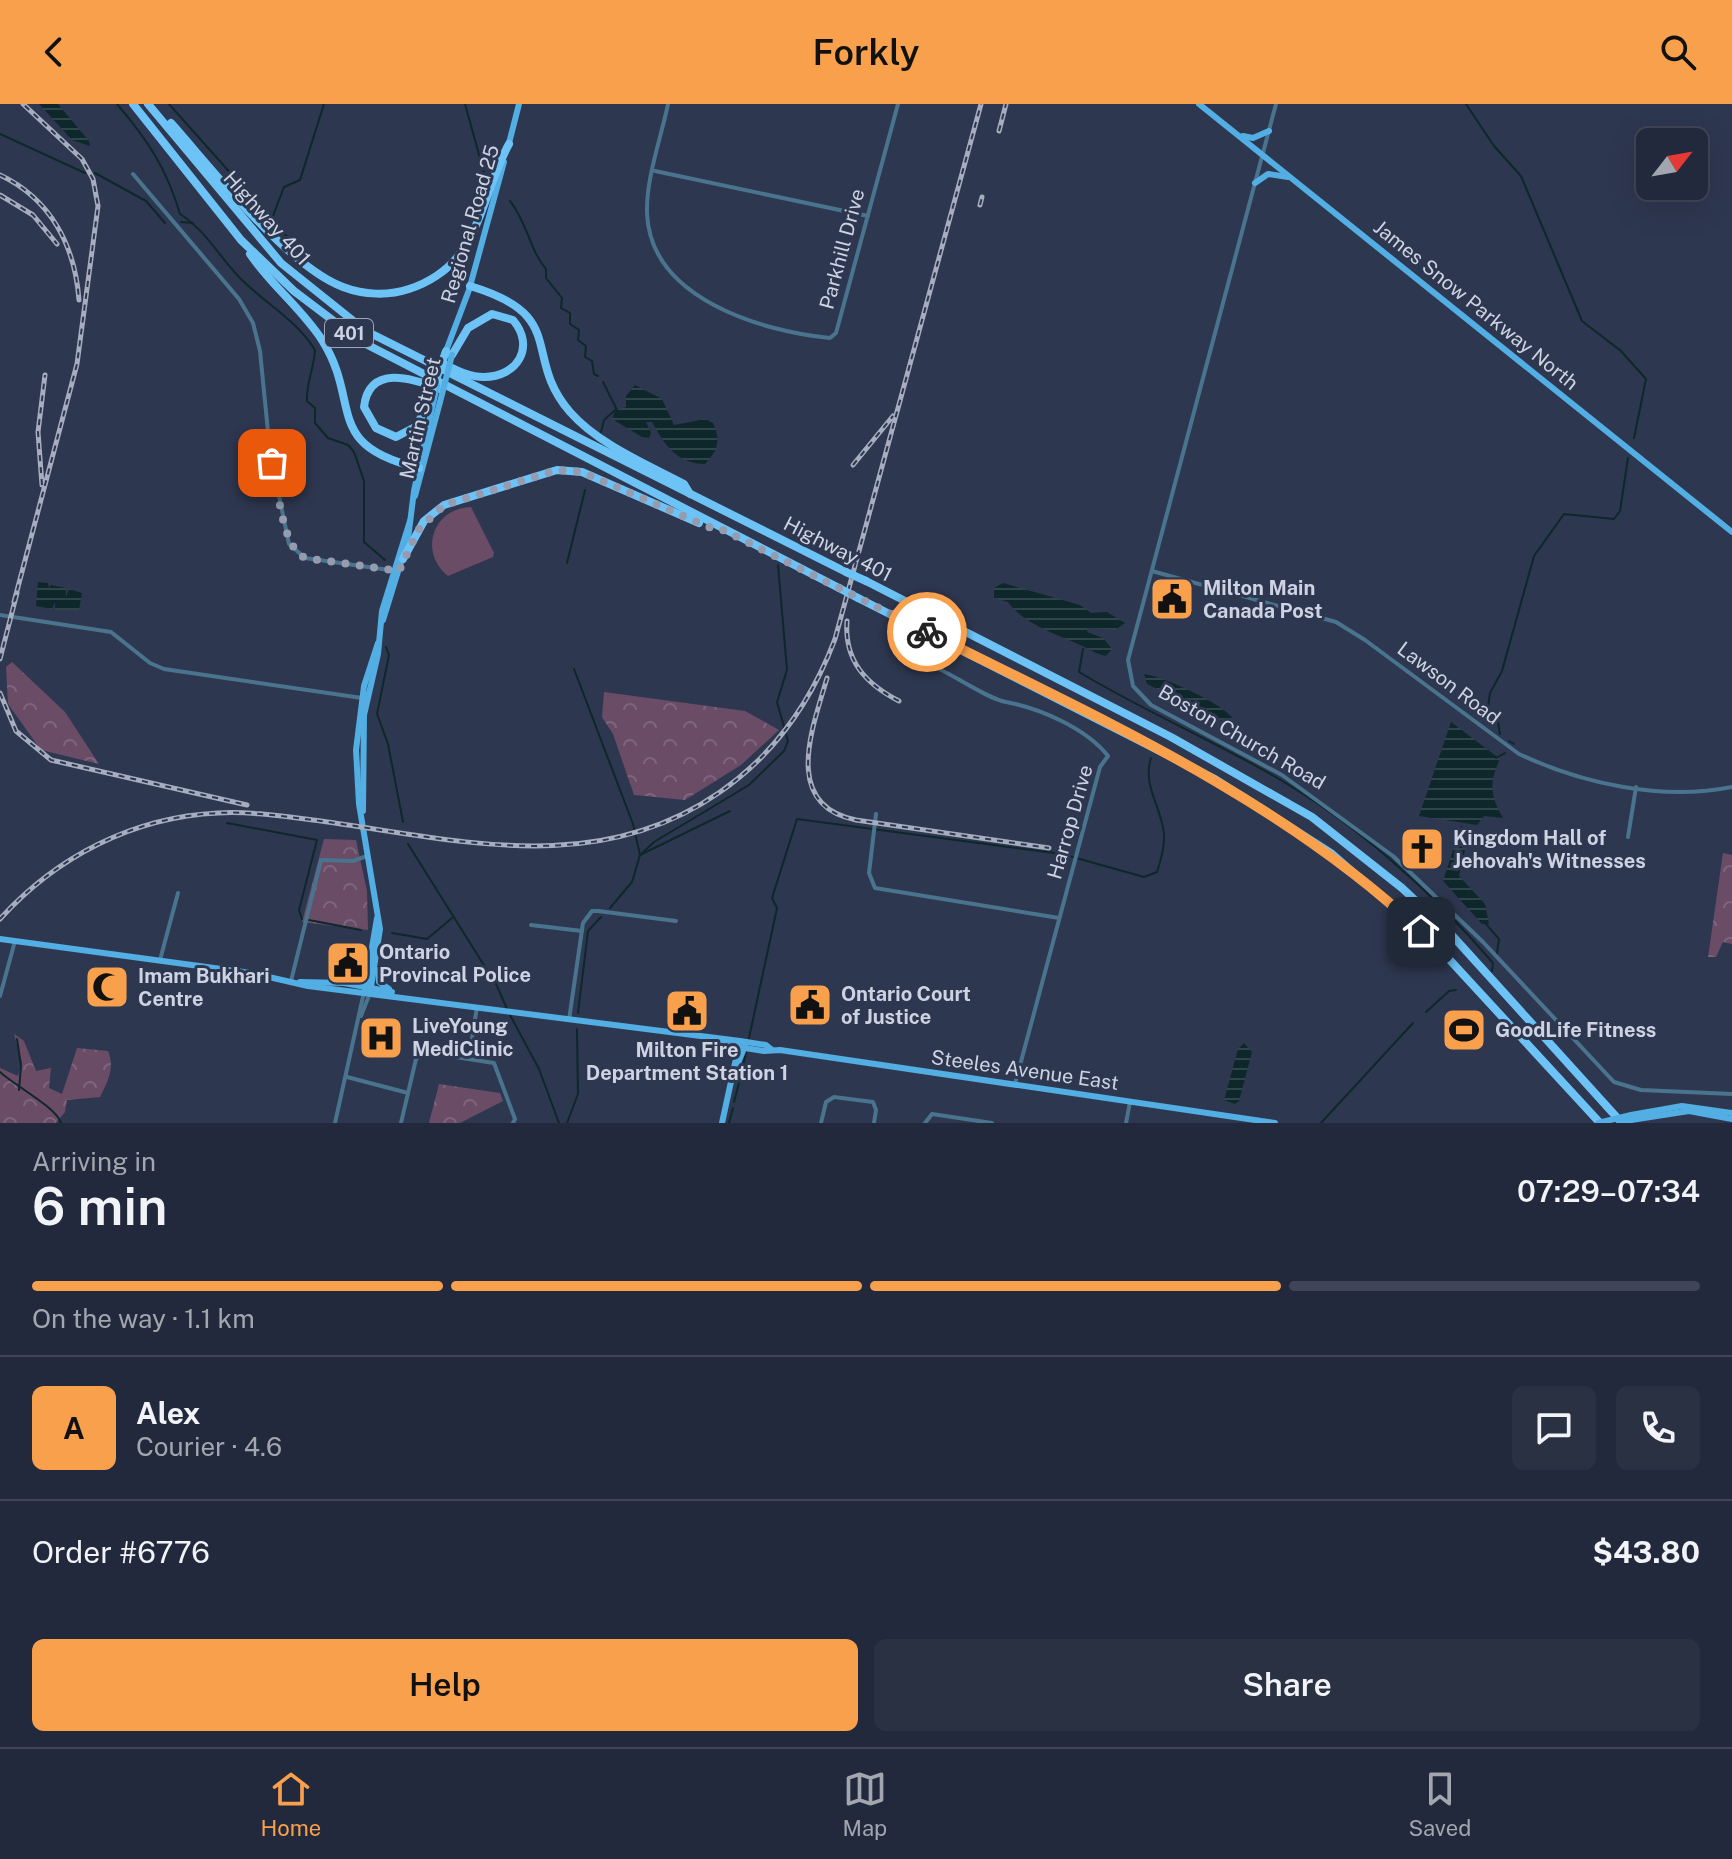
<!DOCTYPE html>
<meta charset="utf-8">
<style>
:root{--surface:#22293c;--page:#2a3143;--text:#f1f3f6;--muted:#a2a6af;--line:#3f4556;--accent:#f9a04c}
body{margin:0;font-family:"Public Sans",sans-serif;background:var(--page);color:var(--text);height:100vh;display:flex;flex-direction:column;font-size:30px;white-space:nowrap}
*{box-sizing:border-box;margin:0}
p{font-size:26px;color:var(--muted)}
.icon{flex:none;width:44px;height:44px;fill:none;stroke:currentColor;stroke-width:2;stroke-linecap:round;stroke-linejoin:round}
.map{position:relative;height:1019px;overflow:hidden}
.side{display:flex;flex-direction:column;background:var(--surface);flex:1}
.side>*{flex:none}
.needle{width:52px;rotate:59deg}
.tools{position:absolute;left:1636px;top:24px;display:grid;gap:16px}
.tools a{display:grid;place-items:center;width:72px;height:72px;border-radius:12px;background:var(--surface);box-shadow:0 8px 32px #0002,0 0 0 2px var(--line);font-size:40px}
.pin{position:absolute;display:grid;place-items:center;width:68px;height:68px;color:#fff;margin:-34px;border-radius:16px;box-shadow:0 4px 12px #0006}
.courier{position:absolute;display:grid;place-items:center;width:80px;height:80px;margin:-40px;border:6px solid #f9a04c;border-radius:50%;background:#fff;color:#222;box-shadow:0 2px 10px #0007}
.headline em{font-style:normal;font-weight:600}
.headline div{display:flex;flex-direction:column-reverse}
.headline{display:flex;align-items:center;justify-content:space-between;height:136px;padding:0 32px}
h1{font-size:52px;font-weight:600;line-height:60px}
.bar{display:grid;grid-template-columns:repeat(4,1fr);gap:12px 8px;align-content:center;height:96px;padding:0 32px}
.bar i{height:10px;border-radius:6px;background:var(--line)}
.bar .current{background:var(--accent)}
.bar p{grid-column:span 4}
.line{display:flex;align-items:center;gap:20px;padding:0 32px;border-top:2px solid var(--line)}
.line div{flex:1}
.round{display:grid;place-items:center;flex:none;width:84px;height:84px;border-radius:12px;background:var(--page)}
.action{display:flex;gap:16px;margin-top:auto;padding:16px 32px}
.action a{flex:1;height:92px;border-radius:12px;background:var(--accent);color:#111;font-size:32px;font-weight:600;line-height:92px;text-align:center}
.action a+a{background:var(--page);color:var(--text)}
header{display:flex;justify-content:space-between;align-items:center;height:104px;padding:0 32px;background:var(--accent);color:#111;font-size:36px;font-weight:600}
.menu{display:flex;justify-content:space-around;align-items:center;height:112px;border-top:2px solid var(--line);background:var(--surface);font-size:22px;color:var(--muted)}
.menu a{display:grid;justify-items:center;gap:4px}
.menu .current{color:var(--accent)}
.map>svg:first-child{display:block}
.forest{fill:url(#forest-crowns)}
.pitch{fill:#6a4c67}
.water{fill:url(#water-rules)}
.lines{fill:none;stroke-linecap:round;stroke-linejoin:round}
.stream{stroke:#0e272a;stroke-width:2}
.minor{stroke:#4a748e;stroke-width:4}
.major{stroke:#52aee3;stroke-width:6}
.highway{stroke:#6ec3f6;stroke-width:8}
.rail-casing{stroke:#a6adbf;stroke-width:5}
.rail{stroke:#2e3750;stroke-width:2;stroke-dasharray:6;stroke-linecap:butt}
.major-bridge{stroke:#52aee3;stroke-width:6}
.highway-bridge{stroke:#6ec3f6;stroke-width:8}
.done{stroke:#959cb0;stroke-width:8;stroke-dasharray:0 14.4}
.route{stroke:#f9a04c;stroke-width:10}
.labels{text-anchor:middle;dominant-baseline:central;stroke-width:6;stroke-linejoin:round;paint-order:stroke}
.shield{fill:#2e3750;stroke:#9da4b7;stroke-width:2}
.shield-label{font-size:18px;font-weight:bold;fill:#cdd3e3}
.street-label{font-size:20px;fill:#cdd3e3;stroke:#2e3750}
.poi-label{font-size:20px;font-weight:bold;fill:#cdd3e3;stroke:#2e3750;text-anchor:start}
</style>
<header><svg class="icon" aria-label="back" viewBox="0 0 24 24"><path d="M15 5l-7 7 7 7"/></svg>Forkly<svg class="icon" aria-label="search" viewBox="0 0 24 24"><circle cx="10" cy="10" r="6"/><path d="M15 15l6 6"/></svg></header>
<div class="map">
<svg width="1732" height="1019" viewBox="0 0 1732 1019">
<defs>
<pattern id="forest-crowns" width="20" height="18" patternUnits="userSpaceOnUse" patternTransform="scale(2)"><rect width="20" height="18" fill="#6a4c67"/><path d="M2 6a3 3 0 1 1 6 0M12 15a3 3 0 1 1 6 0" fill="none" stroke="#7e657d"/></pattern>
<pattern id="water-rules" width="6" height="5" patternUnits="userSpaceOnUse" patternTransform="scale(2)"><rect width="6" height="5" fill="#0e272a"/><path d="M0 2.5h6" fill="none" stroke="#304549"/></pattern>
</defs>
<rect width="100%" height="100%" fill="#2e3750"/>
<g class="forest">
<path d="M12 558 65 608 99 660 41 646 8 600 6 563Z"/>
<path d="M604 588 745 607 779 626 741 661 685 696 634 691 613 630 602 613Z"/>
<path d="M324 735 356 736 367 787 368 826 302 818Z"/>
<path d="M1723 749 1732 751V840L1723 838 1716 853H1708Z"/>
<path d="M14 930 24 937 36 967 51 964 49 984 62 990 77 944 108 947C115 963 108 978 100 993L67 996 65 1008 56 1019H0V964L18 972 22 958Z"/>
<path d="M439 980 500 989 503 997 460 1019H429Z"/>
</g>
<path class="pitch" d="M471 403 494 449 493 453 448 472C418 448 433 404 471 403Z"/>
<g class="water">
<path d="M39 0H58L89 37 90 42 72 36Z"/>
<path d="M635 281 662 295 674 321 705 315 713 319C721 336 718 347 705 360 677 360 664 340 652 318H646L651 329 649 334 642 333 612 315 615 306 626 303V292Z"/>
<path d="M38 478 48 479 49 484 51 481 66 484V493L69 485 82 489 79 506H55V498L52 505 36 502Z"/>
<path d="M1003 479 1080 501 1091 509 1107 508 1125 519 1115 526 1088 524 1087 528 1103 534 1112 545 1106 552 1096 549C1067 532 1028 525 1008 498L994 494V484Z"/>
<path d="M1144 570C1163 572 1225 601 1233 615L1224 618 1147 580Z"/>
<path d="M1451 618 1500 655C1489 679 1490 691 1503 714L1484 712 1477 721 1419 712Z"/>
<path d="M1461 722 1470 725 1459 772 1485 800 1489 820H1482L1443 777Z"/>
<path d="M1244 939 1252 948 1239 997 1235 1000 1224 996 1238 945Z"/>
</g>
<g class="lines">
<g class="stream">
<path d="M117 0C147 35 167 65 180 110 206 127 218 151 239 173 264 199 296 215 315 246 314 265 306 279 307 297L315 304V319L328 334 348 341 354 348 364 377V438L385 456"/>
<path d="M169 0 307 155"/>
<path d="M465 0 485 72"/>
<path d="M1466 0 1494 42 1521 72 1582 217 1621 247 1646 275 1634 334"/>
<path d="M0 30 85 69"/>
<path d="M95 69 146 97 165 119"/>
<path d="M510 97C527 118 530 147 546 165V174L562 194 561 204 570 209V220L579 226 578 236 586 242 585 253 592 257 594 270 598 272"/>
<path d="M271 117 284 83 300 76 324 0"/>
<path d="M181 118 193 119"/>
<path d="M603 278 617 306"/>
<path d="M601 328 604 316 615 306"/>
<path d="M567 459 585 386"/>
<path d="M386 543 389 551 377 610 388 640 403 718"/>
<path d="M1083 545 1079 568C1142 606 1208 634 1272 671 1354 718 1432 787 1493 859L1492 867"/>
<path d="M574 565 633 720 640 751 654 738 749 681 784 647 788 637 777 598 787 566 778 461"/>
<path d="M1500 630 1498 618 1488 603 1490 589 1502 567 1534 452 1564 410 1614 415 1620 407 1628 354"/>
<path d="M1509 637 1514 640"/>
<path d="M1496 654 1505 649"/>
<path d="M227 719 317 736 299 806 302 815"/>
<path d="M408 740 497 882 507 905"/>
<path d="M610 804 632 778 640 751 730 707"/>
<path d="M309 816 361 826"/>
<path d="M1486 820 1499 835 1497 849"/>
<path d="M392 829 427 835 452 814"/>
<path d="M1426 908 1449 887 1456 886"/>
<path d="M578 909 588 827 601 813"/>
<path d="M510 911 539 965 559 1019"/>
<path d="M749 934 777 804 772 794 797 715 1062 750 1144 773 1157 768C1161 756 1165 743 1164 730 1162 704 1142 682 1151 654"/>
<path d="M17 935 21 962 19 986"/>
<path d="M742 966 746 948"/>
<path d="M0 968C15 982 56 1003 61 1019"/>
<path d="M734 998 741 971"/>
<path d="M567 1019 578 990 577 925"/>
<path d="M729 1019 733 1004"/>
<path d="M1321 1019 1413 919"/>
</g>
<g class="minor">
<path d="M668 0C661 34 646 74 647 109 650 194 760 227 830 234L836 229 898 0"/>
<path d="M1276 0 1128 556 1133 582 1151 601 1282 671 1393 752 1483 838 1614 978 1641 986 1732 990"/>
<path d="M655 67 868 112"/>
<path d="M133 70 239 195 253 219 260 247 270 348 289 440 305 454 396 467"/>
<path d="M1152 467 1336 518 1365 536 1519 650C1583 680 1662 697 1732 683"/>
<path d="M0 511 111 528 150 559 164 565 362 594"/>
<path d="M939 565C957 573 988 595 1006 598 1039 604 1086 624 1108 652L1100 663 1015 980"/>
<path d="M876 710 869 769 875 784 1059 814"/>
<path d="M1628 733 1636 683"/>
<path d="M531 821 582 827"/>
<path d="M160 856 178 789"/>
<path d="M291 877 321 756 353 757 367 752"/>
<path d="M0 892 15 837"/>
<path d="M361 912 370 889"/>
<path d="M569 916 583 819 592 807H598L676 817"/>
<path d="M469 954 477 903"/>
<path d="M347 973 408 989"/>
<path d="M335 1019 364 888"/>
<path d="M401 1019 416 955 424 948 494 959 515 1015 513 1019"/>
<path d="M821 1019 826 998 834 993 873 998 876 1006 874 1019"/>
<path d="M925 1019 932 1010 992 1019"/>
<path d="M1126 1019 1130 998"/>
</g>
<g class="major">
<path d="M1199 0 1732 428"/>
<path d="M1243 32 1253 34 1269 27"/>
<path d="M508 43 519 0"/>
<path d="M1255 79 1268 70 1288 73"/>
<path d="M446 247 469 186 504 58"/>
<path d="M415 392 440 298"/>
<path d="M383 516 408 435 414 387 434 295"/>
<path d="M363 707 364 611 378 550 382 507 410 417"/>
<path d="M0 835 251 869 308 882 740 937 766 941 771 945"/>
<path d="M378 866 379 878 389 885"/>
<path d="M300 878 344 879 392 888"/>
<path d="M365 885 377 814"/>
<path d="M370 889 380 825 359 700 356 646 364 582 378 539"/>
<path d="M704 934 707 938 764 947 780 946 1275 1019"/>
<path d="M733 971 745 942"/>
<path d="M1631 1011 1682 1002 1732 1009"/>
<path d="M1631 1016 1689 1007 1732 1015"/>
<path d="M722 1019 739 941"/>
</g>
<g class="highway">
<path d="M133 0 241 136 294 187 360 237 839 484"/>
<path d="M148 0 281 159 366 227 846 468"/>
<path d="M171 19C212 65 287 162 343 183 364 191 388 192 409 185 428 179 447 167 459 151 484 117 489 76 509 40"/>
<path d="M250 150C271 181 302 205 322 236 362 299 322 341 419 364"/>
<path d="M470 182C570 212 521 251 570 308 598 340 646 360 684 380L690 390"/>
<path d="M446 261C458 267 470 273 484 273 517 273 536 243 513 216L492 210 468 224 452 251"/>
<path d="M430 293 417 322 396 333 376 324 364 303C369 260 412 274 440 285"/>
<path d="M403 455 424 417 444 401 557 366 582 368 699 419"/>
<path d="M866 477 1171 633 1312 713 1402 784 1449 828 1621 1018"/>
<path d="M858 494 1215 675 1331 749 1436 841 1600 1019"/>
</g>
<g class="rail-casing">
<g id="rail">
<path d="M999 27 1006 0"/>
<path d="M0 71C51 95 75 142 79 196"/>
<path d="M0 91 33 111 57 140"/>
<path d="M980 101 982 93"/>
<path d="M853 361 893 312"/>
<path d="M42 381 38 328 45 271"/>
<path d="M14 498 77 260 98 102 93 75 82 55 23 0"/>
<path d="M847 517C844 557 866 580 899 597"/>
<path d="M0 555 17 489"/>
<path d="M827 574C813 623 781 701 856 716L1049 744"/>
<path d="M0 589 16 627 51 656 247 701"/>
<path d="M0 815C56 753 133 713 218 709 252 707 287 713 321 717 459 736 596 774 720 688 775 650 812 596 835 535L981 0"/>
</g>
</g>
<use href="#rail" class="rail"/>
<g class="major-bridge">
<path d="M434 295 437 282"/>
<path d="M440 298 452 251"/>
<path d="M1598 1019 1631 1011"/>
<path d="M1619 1019 1631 1016"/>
</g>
<g class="highway-bridge">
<path d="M430 293 446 247"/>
<path d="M846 468 866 477"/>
<path d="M839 484 858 494"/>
</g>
</g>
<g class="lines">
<path class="done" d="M272 359C279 385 281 442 305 454L399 467 418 426 444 401 557 366 582 368 708 423 719 424 927 528"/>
<path class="route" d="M927 528C1100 615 1278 693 1421 827"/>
</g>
<defs>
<g id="civic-square" transform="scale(2.3)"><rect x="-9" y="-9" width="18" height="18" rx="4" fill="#f9a04c" stroke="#2e3750"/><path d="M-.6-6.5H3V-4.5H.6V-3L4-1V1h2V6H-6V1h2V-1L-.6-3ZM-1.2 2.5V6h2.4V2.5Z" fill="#111"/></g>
<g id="church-square" transform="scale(2.3)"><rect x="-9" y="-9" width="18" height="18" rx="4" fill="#f9a04c" stroke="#2e3750"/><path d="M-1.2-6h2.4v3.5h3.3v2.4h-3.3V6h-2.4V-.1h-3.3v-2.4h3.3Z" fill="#111"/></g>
<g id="mosque-square" transform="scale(2.3)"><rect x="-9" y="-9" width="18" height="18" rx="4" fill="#f9a04c" stroke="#2e3750"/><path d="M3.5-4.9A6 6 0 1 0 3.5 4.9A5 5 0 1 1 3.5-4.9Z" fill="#111"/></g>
<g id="stadium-square" transform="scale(2.3)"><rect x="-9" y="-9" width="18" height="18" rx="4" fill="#f9a04c" stroke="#2e3750"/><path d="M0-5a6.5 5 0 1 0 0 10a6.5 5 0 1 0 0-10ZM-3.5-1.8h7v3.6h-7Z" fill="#111"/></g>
<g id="hospital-square" transform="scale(2.3)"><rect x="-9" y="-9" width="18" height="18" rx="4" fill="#f9a04c" stroke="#2e3750"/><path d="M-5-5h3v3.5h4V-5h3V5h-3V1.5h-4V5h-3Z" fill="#111"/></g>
</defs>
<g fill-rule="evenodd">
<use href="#civic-square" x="1172" y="495"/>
<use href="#church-square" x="1422" y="745"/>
<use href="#civic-square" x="348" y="859"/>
<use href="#mosque-square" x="107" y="883"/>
<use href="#civic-square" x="810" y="901"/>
<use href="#civic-square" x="687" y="907"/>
<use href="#stadium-square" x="1464" y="926"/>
<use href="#hospital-square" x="381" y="934"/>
</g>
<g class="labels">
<rect class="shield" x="325" y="215" width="48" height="28" rx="6"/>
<g class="shield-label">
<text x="349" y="229">401</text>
</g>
<g class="street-label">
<text transform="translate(267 114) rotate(48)">Highway 401</text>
<text transform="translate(470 120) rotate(-74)">Regional Road 25</text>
<text transform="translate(842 145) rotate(-75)">Parkhill Drive</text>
<text transform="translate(1476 201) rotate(39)">James Snow Parkway North</text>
<text transform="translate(420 314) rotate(-77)">Martin Street</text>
<text transform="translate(838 445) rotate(27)">Highway 401</text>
<text transform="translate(1449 579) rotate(37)">Lawson Road</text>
<text transform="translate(1242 633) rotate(30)">Boston Church Road</text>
<text transform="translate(1070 718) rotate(-74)">Harrop Drive</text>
<text transform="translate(1025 966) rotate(8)">Steeles Avenue East</text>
</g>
<g class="poi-label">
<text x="1203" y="484">Milton Main<tspan x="1203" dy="23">Canada Post</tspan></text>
<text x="1453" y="734">Kingdom Hall of<tspan x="1453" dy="23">Jehovah's Witnesses</tspan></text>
<text x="379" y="848">Ontario<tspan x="379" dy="23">Provincal Police</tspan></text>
<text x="138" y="872">Imam Bukhari<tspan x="138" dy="23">Centre</tspan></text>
<text x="841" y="890">Ontario Court<tspan x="841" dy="23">of Justice</tspan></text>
<text x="412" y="922">LiveYoung<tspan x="412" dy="23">MediClinic</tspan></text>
<text x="1495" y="926">GoodLife Fitness</text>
<text x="687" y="946" text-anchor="middle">Milton Fire<tspan x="687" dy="23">Department Station 1</tspan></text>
</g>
</g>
</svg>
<div class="tools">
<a><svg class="needle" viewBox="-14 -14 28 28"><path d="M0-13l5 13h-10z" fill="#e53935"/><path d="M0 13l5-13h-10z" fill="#a2a6af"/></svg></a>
</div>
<div class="pin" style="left:272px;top:359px;background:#ea580c"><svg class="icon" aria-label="bag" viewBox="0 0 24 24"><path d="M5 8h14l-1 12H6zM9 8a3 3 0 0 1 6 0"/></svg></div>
<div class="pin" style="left:1421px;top:827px;background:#1f2937"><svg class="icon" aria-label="home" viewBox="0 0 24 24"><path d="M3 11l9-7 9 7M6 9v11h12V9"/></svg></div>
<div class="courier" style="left:927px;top:528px"><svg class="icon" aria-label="bike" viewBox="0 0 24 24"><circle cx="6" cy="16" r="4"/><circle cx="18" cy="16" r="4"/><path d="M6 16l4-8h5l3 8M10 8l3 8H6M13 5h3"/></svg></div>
</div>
<section class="side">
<div class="headline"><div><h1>6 min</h1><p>Arriving in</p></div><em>07:29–07:34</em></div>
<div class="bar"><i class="current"></i><i class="current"></i><i class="current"></i><i></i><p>On the way · 1.1 km</p></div>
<div class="line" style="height:144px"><b class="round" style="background:var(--accent);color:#111">A</b><div><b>Alex</b><p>Courier · 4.6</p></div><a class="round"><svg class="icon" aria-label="chat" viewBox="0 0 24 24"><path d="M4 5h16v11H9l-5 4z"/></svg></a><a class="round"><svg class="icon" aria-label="phone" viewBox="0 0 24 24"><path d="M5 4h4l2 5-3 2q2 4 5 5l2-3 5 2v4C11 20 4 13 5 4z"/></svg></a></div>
<div class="line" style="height:104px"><div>Order #6776</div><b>$43.80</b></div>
<div class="action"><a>Help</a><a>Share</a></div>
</section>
<nav class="menu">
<a class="current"><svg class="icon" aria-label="home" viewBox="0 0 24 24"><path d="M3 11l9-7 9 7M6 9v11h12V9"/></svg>Home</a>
<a><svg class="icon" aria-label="map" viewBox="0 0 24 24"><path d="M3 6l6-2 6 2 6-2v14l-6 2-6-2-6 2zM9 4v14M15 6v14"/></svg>Map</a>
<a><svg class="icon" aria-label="saved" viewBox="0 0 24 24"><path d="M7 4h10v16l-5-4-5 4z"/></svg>Saved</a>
</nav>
